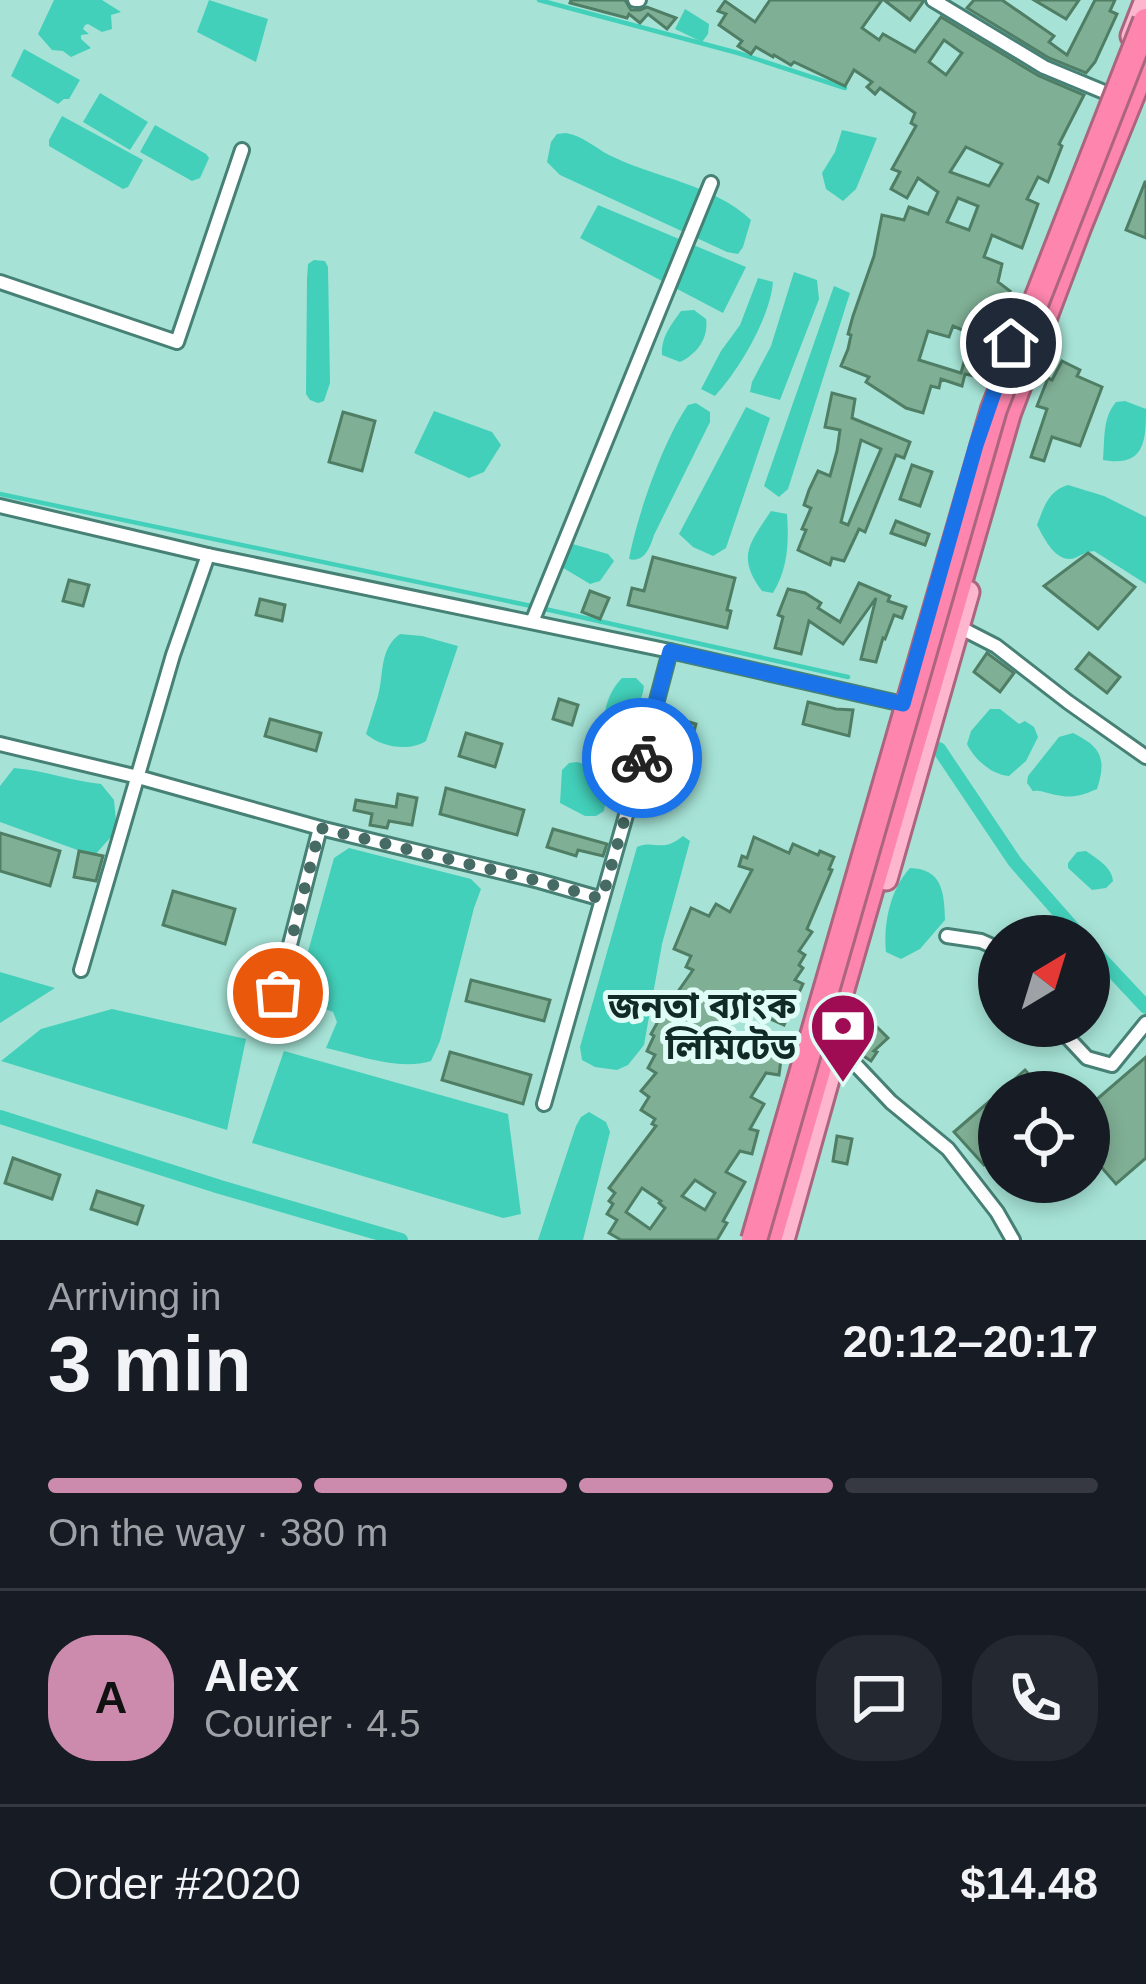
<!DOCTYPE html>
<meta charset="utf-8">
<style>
:root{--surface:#171b24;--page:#242831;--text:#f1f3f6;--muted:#9ea1a6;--line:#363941;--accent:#cc8bad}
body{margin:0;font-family:Helvetica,"Noto Sans Bengali",sans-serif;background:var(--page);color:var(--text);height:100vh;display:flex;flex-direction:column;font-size:45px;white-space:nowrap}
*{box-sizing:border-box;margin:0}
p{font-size:39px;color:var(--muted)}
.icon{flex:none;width:66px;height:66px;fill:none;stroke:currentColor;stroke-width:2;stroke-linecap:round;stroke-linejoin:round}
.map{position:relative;height:1240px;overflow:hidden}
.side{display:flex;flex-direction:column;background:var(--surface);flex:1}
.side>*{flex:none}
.needle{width:78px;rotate:38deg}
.buttons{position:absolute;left:978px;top:915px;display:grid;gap:24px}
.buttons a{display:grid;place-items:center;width:132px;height:132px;border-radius:50%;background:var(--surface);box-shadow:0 6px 18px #0003;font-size:60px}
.pin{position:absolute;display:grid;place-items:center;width:102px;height:102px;color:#fff;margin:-51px;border:6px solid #fff;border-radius:50%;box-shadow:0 3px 12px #0007}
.courier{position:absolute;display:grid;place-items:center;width:120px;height:120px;margin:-60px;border:9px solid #1a73e8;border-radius:50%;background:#fff;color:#222;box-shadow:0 3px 15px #0007}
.overview em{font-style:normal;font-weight:700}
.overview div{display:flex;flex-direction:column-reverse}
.overview{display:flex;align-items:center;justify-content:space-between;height:204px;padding:0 48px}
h1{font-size:78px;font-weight:700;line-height:90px}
.bar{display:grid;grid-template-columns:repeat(4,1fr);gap:18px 12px;align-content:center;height:144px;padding:0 48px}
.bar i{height:15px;border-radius:9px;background:var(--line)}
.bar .active{background:var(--accent)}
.bar p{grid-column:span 4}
.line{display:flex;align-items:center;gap:30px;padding:0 48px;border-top:3px solid var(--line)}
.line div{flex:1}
.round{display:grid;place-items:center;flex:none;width:126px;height:126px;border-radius:48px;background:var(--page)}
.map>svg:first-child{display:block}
.water{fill:#43d0ba}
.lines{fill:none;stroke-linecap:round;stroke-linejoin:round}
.stream{stroke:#43d0ba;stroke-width:4.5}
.canal{stroke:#43d0ba;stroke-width:14}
.building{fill:#7faf95;stroke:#4f7e65;stroke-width:3;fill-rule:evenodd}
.street-casing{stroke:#478176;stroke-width:18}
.primary-casing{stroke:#ab657e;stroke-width:27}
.highway-casing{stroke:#ab657e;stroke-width:30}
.street{stroke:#fff;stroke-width:12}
.primary{stroke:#feb6ce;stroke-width:21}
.highway{stroke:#fe85ad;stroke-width:24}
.highway-bridge-casing{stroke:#ab657e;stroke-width:30;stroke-linecap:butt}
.highway-bridge{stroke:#fe85ad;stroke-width:24}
.done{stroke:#456b64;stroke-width:12;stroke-dasharray:0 21.6}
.route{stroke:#1a73e8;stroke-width:15}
.labels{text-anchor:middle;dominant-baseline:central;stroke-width:10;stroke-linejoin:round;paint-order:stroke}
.poi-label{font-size:36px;font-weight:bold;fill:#112a26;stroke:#dffdf6;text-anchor:end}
</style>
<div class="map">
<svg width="1146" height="1240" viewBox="0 0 1146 1240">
<rect width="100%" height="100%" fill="#a6e3d6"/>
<g class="water">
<path d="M54 0H102L121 12 111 15 112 29 102 32 88 24 85 25 83 29 89 34 81 35V39L91 48 71 57 63 51 52 50 38 34Z"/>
<path d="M209 0 268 19 256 62 197 32Z"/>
<path d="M685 9 709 24 708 34 702 42 675 29Z"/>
<path d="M24 49 80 80 69 99H64L58 104 11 76Z"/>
<path d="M100 93 148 122 130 150 83 122Z"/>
<path d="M62 116 143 160 128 187 123 189 49 146V140Z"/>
<path d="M155 125 206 154 209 158 200 178 192 181 140 152Z"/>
<path d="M842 130 877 138 856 189 843 201 826 189 822 173 835 152Z"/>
<path d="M566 133C583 136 594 147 609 155 655 178 713 184 751 220L743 247 738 254 727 252 560 175 547 162 551 142 557 134Z"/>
<path d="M598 205 746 267 723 313 580 238Z"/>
<path d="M314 260 325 261 328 267 330 383 324 401 318 403 310 400 306 394 307 279 308 264Z"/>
<path d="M794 272 817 280 819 299 780 400 750 392 752 382 771 346Z"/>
<path d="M758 278 773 282C770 318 739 370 715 396L701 389 721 351 740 325Z"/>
<path d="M834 286 850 293 788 489 779 497 764 486Z"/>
<path d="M694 310 706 319C709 338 697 354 680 362L662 355C661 337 671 325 681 311Z"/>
<path d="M1125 401 1146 409C1146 443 1144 467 1103 460 1105 439 1102 419 1116 402Z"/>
<path d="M696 403 710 412V422L654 535C650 548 644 563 629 559 637 516 663 441 688 405Z"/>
<path d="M746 407 770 418 726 548 713 556 693 547 679 534Z"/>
<path d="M434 411 492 432 501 445 484 472 469 478 414 453Z"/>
<path d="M1068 485 1104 496 1146 517V584L1094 551C1087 552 1081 555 1075 558 1056 564 1044 538 1037 525 1044 507 1048 491 1068 485Z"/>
<path d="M771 511 787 514C789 543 788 568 773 593L762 591C736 556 750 543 771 511Z"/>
<path d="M569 543 608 554 614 561 600 581 590 584 560 566Z"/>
<path d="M400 634 422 636 458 646 426 741C409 752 381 747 366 734 370 721 374 709 378 696 384 674 379 649 400 634Z"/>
<path d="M622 678H636L644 686 643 692 629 740 618 745 605 738C601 717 607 693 622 678Z"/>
<path d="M990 709H1000L1019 724 1025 721 1034 727 1038 737 1026 761 1009 776C992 775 974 759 967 744L971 731Z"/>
<path d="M1073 733C1101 747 1107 758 1097 789 1074 799 1067 798 1044 792 1027 788 1038 797 1027 783L1028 776 1059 737Z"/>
<path d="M577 762 606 770 608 785 604 811 596 816H585L560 803 562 770 569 763Z"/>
<path d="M14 768C44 770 71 781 101 784L114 800 117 830 94 856 0 822V786Z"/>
<path d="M683 836 690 841 662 944 644 1045 628 1065 617 1070 595 1067 582 1060 580 1047 637 847C655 839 661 854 683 836Z"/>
<path d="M349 848 471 879 481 889 474 908 440 1041 431 1061C399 1071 358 1055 326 1048L337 1022 333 1012 310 1003 301 977 334 858Z"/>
<path d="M1086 851C1097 859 1112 867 1113 881L1106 888 1092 890 1068 868V863L1077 852Z"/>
<path d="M910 868C942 869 944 891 945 920L920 949 901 959 886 952C883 924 890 890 910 868Z"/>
<path d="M0 972 55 988 0 1023Z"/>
<path d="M112 1009 246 1039 227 1130 1 1061 41 1029Z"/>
<path d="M284 1051 508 1114 521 1214 503 1218 252 1143Z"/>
<path d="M589 1112 606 1122 610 1132 583 1240H538L576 1126 581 1117Z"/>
</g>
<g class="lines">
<g class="stream">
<path d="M539 0 738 53 845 88"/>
<path d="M0 494 536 607 848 677"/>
</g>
<g class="canal">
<path d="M939 749 1015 862 1080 936"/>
<path d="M1089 946 1146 1007"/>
<path d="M0 1117 220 1187 401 1240"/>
</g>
</g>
<g class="building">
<path d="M571 0H625L631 10H640L647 7 676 18 667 29 648 14 640 23 629 14 627 18 570 3Z"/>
<path d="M770 0H882L862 28 879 40 883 34 915 52 941 17 1039 76 1084 95 1059 144 1062 146 1048 182 1038 177 1027 199 1038 204 1022 248 992 235 984 257 1002 264 998 282 1010 291 1002 302 984 350 979 377 965 374 962 386 941 379 939 388 931 386 923 413 906 408 866 382 869 377 841 366 848 349 851 335 848 334 853 316 874 256 882 215 904 220 909 207 928 214 938 192 918 178 907 198 891 189 900 172 892 169 916 126 911 123 915 113 880 88 875 94 867 87 872 82 854 70 845 86 794 62 791 65 774 55 773 57 756 47 751 54 738 46 742 41 719 25 726 14 718 11 725 1 755 22ZM944 40 962 53 946 75 929 62ZM966 147 1002 164 989 186 950 172ZM958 198 978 206 969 230 947 222ZM953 326 972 334 961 373 919 360 928 331 949 337Z"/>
<path d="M884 0H923V2L910 20Z"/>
<path d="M974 0H1002L1054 36 1049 42 1067 55 1095 0H1115L1110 11 1117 14 1095 62 1086 73 1049 58 967 8Z"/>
<path d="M1034 0H1079L1066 19Z"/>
<path d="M1145 182H1146V238L1126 230Z"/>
<path d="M1062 361 1080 370 1077 376 1102 387 1080 446 1052 437 1044 461 1031 457 1047 409 1037 406 1048 378 1052 380Z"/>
<path d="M832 393 855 399 852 418 910 442 904 458 896 455 865 532 859 529 844 561 832 558 830 565 798 550 806 530 802 529 811 508 804 505 809 490 818 471 830 476 837 451 840 430 825 427ZM861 440 881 449 848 525 841 522Z"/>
<path d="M343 412 375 421 362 471 329 462Z"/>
<path d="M912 465 932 472 920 506 900 499Z"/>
<path d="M896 521 929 534 925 545 891 533Z"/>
<path d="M1088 553 1135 587 1098 629 1044 586Z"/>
<path d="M653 557 735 578 727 610 731 611 727 628 628 605 632 588 644 591Z"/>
<path d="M69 580 89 585 83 606 63 601Z"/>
<path d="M859 583 890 596 888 601 906 607 902 618 894 615 885 639 883 638 876 662 861 659 876 598 843 644 809 621 801 654 775 648 783 617 778 615 788 589 805 593 821 603 818 608 840 622Z"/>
<path d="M590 591 609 598 600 619 582 612Z"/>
<path d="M260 599 285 605 282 621 256 615Z"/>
<path d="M987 653 1014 673 1000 692 974 672Z"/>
<path d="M1089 653 1120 677 1107 693 1076 669Z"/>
<path d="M559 699 578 705 572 725 553 719Z"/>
<path d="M808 702 836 709 853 710 849 736 803 724Z"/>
<path d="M666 715 696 724 677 791 646 782Z"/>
<path d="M270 719 321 733 316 751 265 736Z"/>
<path d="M466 733 502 744 495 767 459 756Z"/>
<path d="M446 788 524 810 517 835 440 814Z"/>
<path d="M398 794 417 798 412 825 389 821 387 828 370 825 372 814 354 810 356 800 396 807Z"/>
<path d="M553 829 607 844 603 856 578 850 576 856 547 847Z"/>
<path d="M0 833 60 851 50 886 0 871Z"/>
<path d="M754 837 789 853 793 844 818 855 820 851 834 857 829 869 832 870 807 929 812 932 799 951 805 955 799 965 803 968 795 980 803 984 784 1025 741 1006 727 1030 758 1050 759 1041 783 1044 779 1075 766 1073 751 1097 764 1104 750 1129 758 1131 752 1154 740 1151 726 1172 745 1182 723 1221 727 1223 717 1240H621L609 1233 617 1220 607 1214 613 1204 609 1201 615 1193 609 1188 656 1126 652 1124 655 1119 641 1110 649 1097 641 1091 656 1073 648 1068 655 1055 647 1051 654 1036 651 1034 661 1016 656 1013 666 997 672 1000 693 970 686 967 691 956 674 949 691 908 709 916 716 904 730 912 752 870 739 866 742 856 747 858ZM695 1180 715 1193 705 1210 682 1196ZM642 1188 661 1201 659 1203 665 1208 650 1229 626 1212Z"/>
<path d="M79 851 103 856 96 881 74 877Z"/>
<path d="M173 891 235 909 225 944 163 925Z"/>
<path d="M471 980 550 1000 544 1021 466 1001Z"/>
<path d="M875 1025 888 1038 874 1051 877 1052 871 1061 856 1051Z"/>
<path d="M450 1052 531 1075 523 1104 442 1080Z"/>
<path d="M1146 1057V1158L1116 1184 1089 1153V1106Z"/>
<path d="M1025 1070 1045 1092H1000L1015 1079Z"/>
<path d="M999 1093V1152L984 1165 954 1132Z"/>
<path d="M837 1136 852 1139 847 1164 833 1161Z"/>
<path d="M13 1158 60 1175 52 1199 5 1183Z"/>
<path d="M97 1191 143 1206 137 1224 91 1209Z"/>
</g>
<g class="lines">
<g class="street-casing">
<g id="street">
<path d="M635 0H639"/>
<path d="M933 0 1044 67 1109 94"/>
<path d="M0 282 177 342 242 150"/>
<path d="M0 506 208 555 670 651 636 780 544 1104"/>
<path d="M532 622 711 183"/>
<path d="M959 627 996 646 1068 702 1146 757"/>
<path d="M670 651 903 704"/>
<path d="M0 744 138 777 320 828 539 881 602 899"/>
<path d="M947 936 981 941 999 949"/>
<path d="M81 970 173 655 208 555"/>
<path d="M1057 1026 1087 1058 1112 1065 1146 1023"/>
<path d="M267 1034 320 828"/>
<path d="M835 1054 856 1065 891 1102 948 1149 997 1212 1013 1240"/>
</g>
</g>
<g class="primary-casing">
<g id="primary">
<path d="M1132 36 1146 0"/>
<path d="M886 879 968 592"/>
<path d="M783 1240 832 1065"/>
</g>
</g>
<g class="highway-casing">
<path id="highway" d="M769 1240 1008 413 1079 225 1146 60"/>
</g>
<use href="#street" class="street"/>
<use href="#primary" class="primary"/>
<use href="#highway" class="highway"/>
<g class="highway-bridge-casing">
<path id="highway-bridge" d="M754 1240 994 409 1146 21"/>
</g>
<use href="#highway-bridge" class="highway-bridge"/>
</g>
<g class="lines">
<path class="done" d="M278 993 320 828 539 881 602 899 642 758"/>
<path class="route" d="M642 758 670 651 903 704 976 445 1011 343"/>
</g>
<defs>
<g id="bank-pin" transform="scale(3.45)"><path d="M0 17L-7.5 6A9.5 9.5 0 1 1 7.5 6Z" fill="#9f0c53" stroke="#dffdf6"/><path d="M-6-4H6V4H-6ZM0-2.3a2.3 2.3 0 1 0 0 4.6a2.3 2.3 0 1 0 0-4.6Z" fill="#fff"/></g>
</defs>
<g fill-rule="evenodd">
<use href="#bank-pin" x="843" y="1026"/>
</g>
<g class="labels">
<g class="poi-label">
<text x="796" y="1005">জনতা ব্যাংক<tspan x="796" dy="41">লিমিটেড</tspan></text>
</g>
</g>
</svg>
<div class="buttons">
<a><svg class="needle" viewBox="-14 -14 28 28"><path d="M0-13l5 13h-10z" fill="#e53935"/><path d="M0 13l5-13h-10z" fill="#9ea1a6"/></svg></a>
<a><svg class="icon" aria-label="locate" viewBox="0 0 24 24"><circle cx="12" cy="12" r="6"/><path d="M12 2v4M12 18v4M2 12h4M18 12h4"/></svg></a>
</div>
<div class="pin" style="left:278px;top:993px;background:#ea580c"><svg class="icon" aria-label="bag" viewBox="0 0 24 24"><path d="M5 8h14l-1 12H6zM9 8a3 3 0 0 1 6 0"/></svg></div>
<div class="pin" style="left:1011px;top:343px;background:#1f2937"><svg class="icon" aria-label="home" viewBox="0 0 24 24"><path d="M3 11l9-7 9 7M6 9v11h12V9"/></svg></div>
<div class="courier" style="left:642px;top:758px"><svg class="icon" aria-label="bike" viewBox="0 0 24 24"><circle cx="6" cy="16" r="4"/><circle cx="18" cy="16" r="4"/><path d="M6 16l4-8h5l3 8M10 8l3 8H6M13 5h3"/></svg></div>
</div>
<section class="side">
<div class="overview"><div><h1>3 min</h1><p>Arriving in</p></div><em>20:12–20:17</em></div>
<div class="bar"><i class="active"></i><i class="active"></i><i class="active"></i><i></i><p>On the way · 380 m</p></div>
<div class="line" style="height:216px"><b class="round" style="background:var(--accent);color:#111">A</b><div><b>Alex</b><p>Courier · 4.5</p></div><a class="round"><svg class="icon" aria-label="chat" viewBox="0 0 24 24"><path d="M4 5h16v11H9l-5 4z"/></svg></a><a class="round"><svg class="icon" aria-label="phone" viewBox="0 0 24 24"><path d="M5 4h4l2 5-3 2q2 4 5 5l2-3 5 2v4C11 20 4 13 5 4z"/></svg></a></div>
<div class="line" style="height:156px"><div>Order #2020</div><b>$14.48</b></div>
</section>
